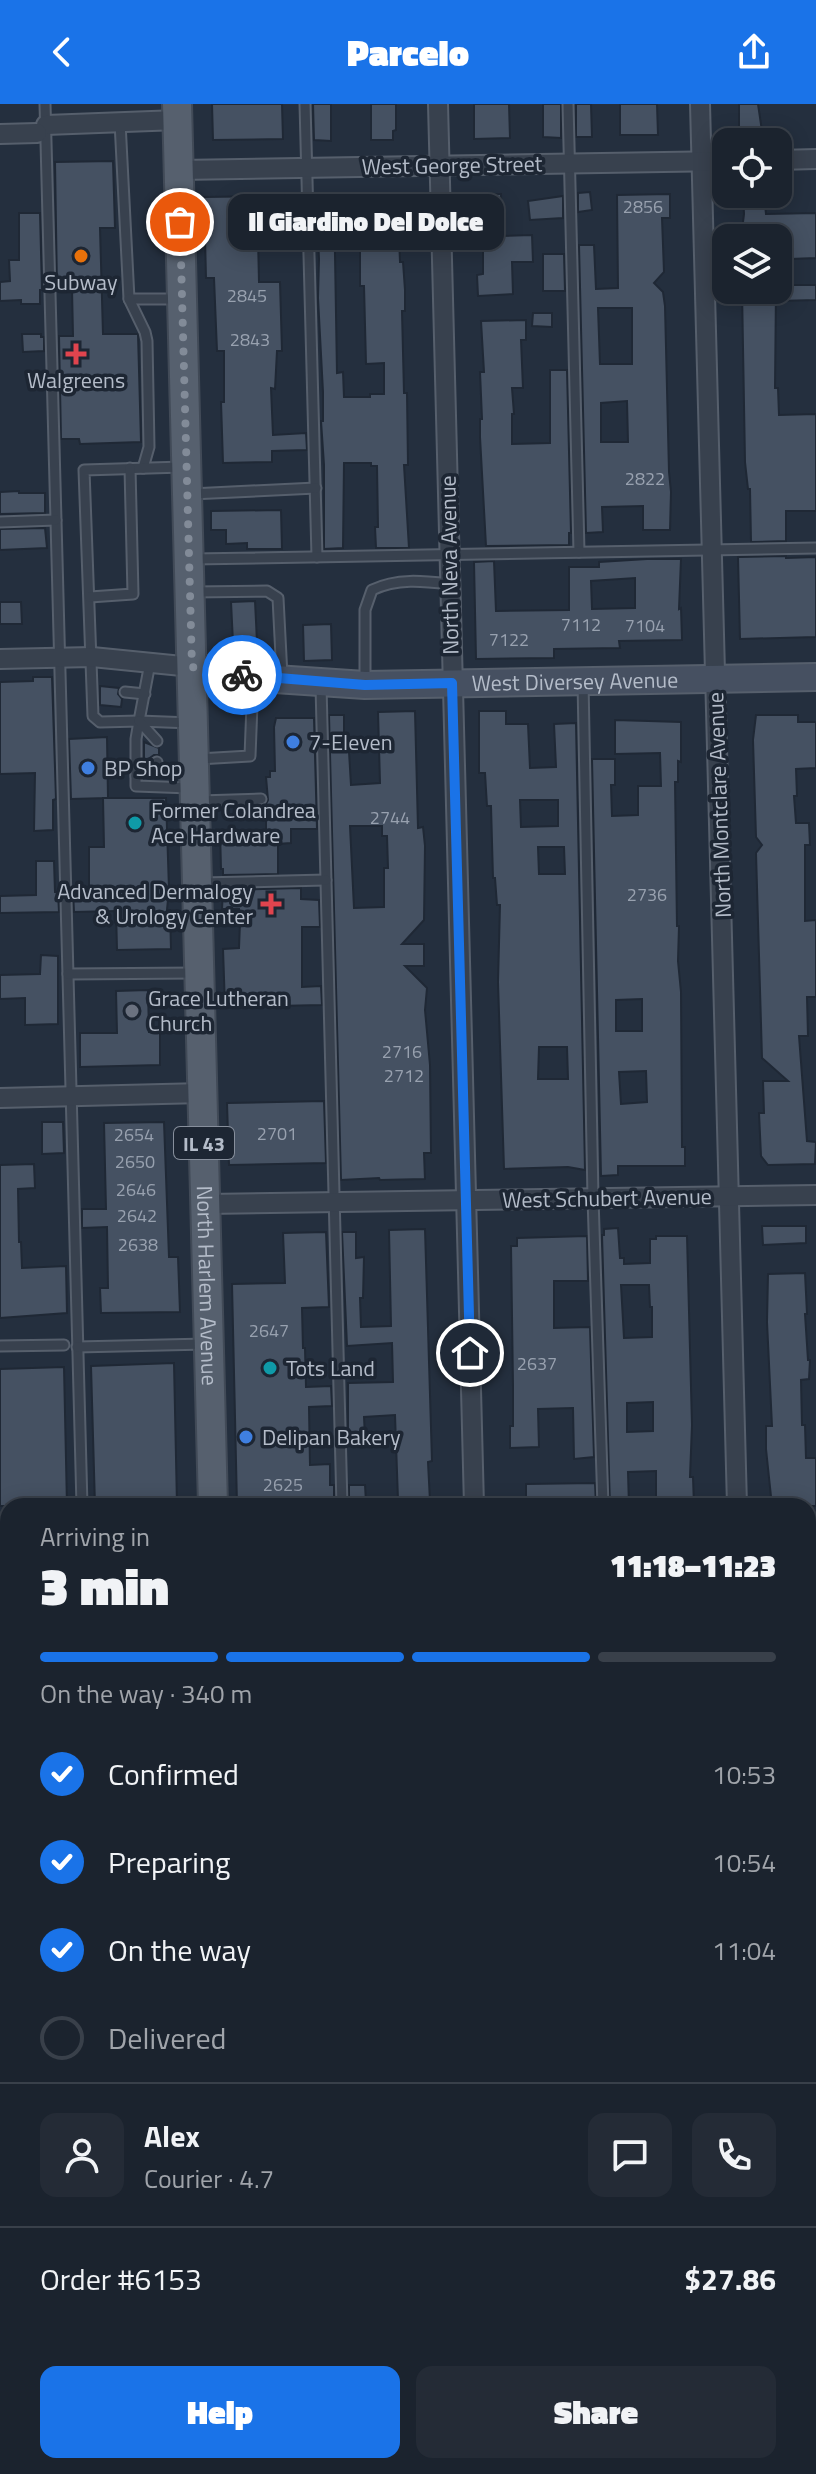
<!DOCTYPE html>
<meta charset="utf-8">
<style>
:root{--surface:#1b232e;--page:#242b36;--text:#f1f3f6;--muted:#a0a4aa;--line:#39404a;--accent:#1a73e8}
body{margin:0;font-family:"Titillium Web",sans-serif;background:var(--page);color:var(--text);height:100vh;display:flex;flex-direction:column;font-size:30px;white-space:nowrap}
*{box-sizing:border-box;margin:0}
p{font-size:26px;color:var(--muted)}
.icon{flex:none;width:44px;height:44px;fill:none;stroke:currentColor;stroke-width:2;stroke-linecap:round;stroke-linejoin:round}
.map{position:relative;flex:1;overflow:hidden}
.side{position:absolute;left:0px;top:1394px;width:816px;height:976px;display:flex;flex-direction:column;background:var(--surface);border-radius:24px 24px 0 0;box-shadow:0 4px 20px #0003,0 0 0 2px var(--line)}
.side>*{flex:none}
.buttons{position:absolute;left:712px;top:24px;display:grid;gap:16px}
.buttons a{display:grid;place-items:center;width:80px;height:80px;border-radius:16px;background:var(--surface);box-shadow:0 4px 20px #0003,0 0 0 2px var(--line);font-size:40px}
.pin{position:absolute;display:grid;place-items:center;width:68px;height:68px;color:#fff;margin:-34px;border:4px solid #fff;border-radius:50%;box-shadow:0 2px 8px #0007}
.courier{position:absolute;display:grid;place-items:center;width:80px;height:80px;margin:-40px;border:6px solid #1a73e8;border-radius:50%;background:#fff;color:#222;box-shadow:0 2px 10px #0007}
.bubble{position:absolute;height:56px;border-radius:16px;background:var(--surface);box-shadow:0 4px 20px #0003,0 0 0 2px var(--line);font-size:26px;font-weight:800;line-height:56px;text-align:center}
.headline em{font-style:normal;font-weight:800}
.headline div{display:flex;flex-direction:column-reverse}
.headline{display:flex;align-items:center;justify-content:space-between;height:136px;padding:0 40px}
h1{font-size:52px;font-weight:800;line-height:60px}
.bar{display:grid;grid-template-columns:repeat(4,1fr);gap:12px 8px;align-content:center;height:96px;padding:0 40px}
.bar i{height:10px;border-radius:6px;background:var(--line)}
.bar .on{background:var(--accent)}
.bar p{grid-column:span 4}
.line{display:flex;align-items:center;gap:20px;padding:0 40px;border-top:2px solid var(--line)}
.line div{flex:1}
.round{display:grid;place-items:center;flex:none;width:84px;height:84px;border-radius:16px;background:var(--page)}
ol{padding:0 40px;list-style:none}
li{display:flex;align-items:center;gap:24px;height:88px}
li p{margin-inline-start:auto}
li .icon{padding:8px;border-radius:50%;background:var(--accent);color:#fff;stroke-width:4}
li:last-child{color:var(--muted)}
li i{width:44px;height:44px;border:4px solid var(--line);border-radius:50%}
.button{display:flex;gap:16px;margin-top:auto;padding:16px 40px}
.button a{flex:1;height:92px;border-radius:16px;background:var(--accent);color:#fff;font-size:32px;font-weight:800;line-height:92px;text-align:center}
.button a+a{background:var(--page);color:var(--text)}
header{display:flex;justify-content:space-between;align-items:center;height:104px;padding:0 40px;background:var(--accent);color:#fff;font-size:36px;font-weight:800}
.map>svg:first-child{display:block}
.building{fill:#455162;stroke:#1f2835;stroke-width:2;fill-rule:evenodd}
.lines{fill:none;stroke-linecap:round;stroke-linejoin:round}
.service-casing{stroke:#565f6c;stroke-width:13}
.minor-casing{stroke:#565f6c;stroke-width:22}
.secondary-casing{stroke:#565f6c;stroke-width:30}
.primary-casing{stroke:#414a57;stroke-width:32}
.service{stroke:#38414e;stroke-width:9}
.minor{stroke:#38414e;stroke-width:18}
.secondary{stroke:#465061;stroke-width:26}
.primary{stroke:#56606e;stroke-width:28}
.done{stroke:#828b98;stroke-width:8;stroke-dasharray:0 14.4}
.route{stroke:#1a73e8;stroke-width:10}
.food-dot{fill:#e8710a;stroke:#1d2633;stroke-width:3}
.health-dot{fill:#e0444e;stroke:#1d2633;stroke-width:3}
.shop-dot{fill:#3f7fe0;stroke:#1d2633;stroke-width:3}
.culture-dot{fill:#0f9aa8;stroke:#1d2633;stroke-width:3}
.worship-dot{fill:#6b7280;stroke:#1d2633;stroke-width:3}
.labels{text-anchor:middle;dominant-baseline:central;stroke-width:7;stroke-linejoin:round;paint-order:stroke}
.number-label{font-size:18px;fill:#98a1af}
.shield{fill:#1d2633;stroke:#878f9c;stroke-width:2}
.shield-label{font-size:20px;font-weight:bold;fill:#b4bcc9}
.street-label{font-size:22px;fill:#b4bcc9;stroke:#1d2633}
.poi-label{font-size:22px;fill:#b4bcc9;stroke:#1d2633;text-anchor:start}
</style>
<header><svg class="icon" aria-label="back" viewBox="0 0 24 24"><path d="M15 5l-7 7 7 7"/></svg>Parcelo<svg class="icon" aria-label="share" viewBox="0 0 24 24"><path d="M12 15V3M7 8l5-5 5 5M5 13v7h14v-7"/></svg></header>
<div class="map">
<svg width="816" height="2370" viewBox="0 0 816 2370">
<rect width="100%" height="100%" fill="#242f3e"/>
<g class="building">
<path d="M212 0H282L283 35 213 36Z"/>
<path d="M313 0H331V37L314 36Z"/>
<path d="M371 0H396V26L393 27V36H371Z"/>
<path d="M474 0H509L510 34 474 35Z"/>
<path d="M543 0H561V34L543 33Z"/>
<path d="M576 0H591L592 33H576Z"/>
<path d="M620 0H657L658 31H620Z"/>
<path d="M739 0H758L762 27H739Z"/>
<path d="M113 57 115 124H100L103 230H138L141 338 80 340 79 335H61L59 232H73L72 185H57L55 58Z"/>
<path d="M590 88 592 106 578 108V89Z"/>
<path d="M471 90H501L502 132 532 131 533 158H512L513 190 478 192 477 171 483 170V125H472Z"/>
<path d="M670 90V114H662L664 168 654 179 663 188 665 202 669 368 671 388 670 426H643V402L602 403 603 428 586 429 579 141H594L596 185 618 184 617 91ZM598 204H632V260H600ZM627 297 628 338H601V299Z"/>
<path d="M743 90H764L766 110 816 109V154L791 155V181H816V196L778 197V132L740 133V122L743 118 744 110Z"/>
<path d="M334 91 337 269 343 268 344 293H370V290H384V259L366 260 364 182H360V146H362L361 108 398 106 400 158H403L405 186V207H402L404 289H407L408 361H404L409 444H376L375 423H378L377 362H371V359H344L343 444 324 445V361L321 317H323V288L318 194 319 155 316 92Z"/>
<path d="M287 92V133H258L259 178H280L282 247H277L275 285 271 284 273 331 306 329 307 346 272 347V358L223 359 221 298H224V247H217L214 174H206L204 93Z"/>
<path d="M563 92V114L530 116 528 97Z"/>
<path d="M19 109H40L42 186H40V200H21V196L0 197V178L10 177 9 156H19Z"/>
<path d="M543 150H564L565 187H543Z"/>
<path d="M742 186H776L775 284H778L779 311 816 310V407H786V437L751 438 750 385H748L745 358Z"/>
<path d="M533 209H552V223L532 222Z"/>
<path d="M526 216V236H521L523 284H512L514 310H512V340L550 339V266H567L571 429H569V441L486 442 480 333V315H482L480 268H484L481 217Z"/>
<path d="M22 230H41V233H44V247L23 248Z"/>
<path d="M19 387V389H45V409L0 410V388Z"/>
<path d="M281 406 282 445H247V439L226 440V426H211V407Z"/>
<path d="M45 424 47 444 0 446V425Z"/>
<path d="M786 452V454L816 453V533L740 535 738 453Z"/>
<path d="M647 455H681L679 505 681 504 682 536 619 537 620 544 554 545V554L476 555 474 458 494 457 496 507 569 506V463H599V458ZM635 474V504L592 505 591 477Z"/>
<path d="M255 497 257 538 233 539 231 498Z"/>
<path d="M0 498H21L22 520H0Z"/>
<path d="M331 520 332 556 304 557 303 521Z"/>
<path d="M33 573H52L56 695 53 696V726L34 727 35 669 0 670V578L33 577Z"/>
<path d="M100 582 119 584 118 590 122 595 121 603 100 601Z"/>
<path d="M415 607 418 724 423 723 425 742 424 816 402 840H424V862H405L427 884 425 906 430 961 431 1049H424L425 1075 380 1076 379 1074 341 1076 329 611H344V631H348L351 681 380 679 378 608ZM350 722H382V732H387L388 764H384V803L354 804Z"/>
<path d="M479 607H506V620H528L530 664 556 663 554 620 576 619 585 1066 568 1063 504 1065 498 878 500 801H497L495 774H493L491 702H487L485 669H479ZM520 696H558V722L521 723ZM538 743H564L565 770H539ZM539 943H567L568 975H538Z"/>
<path d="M756 611H798V618H816V664L796 665 797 692H794L796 719H809L810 741H805V817L816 816V893H807L808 932H799L807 1037 816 1038 815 1060 768 1061 761 1052 759 1009H764L763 977H788L762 954 756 749 762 741 756 733 753 636Z"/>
<path d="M276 614H314L317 725H291V739L278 740V770L223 771V765H221L220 727 266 726V700L268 696 266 673H270V667H275L274 623Z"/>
<path d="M615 616 681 618V658L678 657V678H675L677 822H679L678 857 681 888 682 1043H685V1062H618V1071L601 1072 592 655H615V681H611L612 712 638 711V682H661L660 649 615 650ZM642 895V927H616V896ZM646 967 647 998 621 1000 619 968Z"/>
<path d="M107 633 108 694 71 695 69 635Z"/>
<path d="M144 638 159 644V651H154L144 658Z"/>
<path d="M103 694H166L169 785 167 806H170L171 845 117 846 116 807 74 808 73 788H89V743H104Z"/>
<path d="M36 757H54L55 788H58L59 808 0 809V792L36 791Z"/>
<path d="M301 784V795L319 796 320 823H302V883L321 882 322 901 225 903 223 845 239 844 240 818 239 805H222L223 786Z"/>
<path d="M41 851 58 852V920L25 921V894L0 895V871L40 870Z"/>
<path d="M148 886 149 928 160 927V961L80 963V929H117L116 887Z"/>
<path d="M324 997 326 1059 229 1061 227 999Z"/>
<path d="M42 1018H63L64 1049 42 1050Z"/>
<path d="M164 1018 169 1153H178L180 1208 101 1209 100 1184H108L107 1123 82 1124V1105H106L104 1019Z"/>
<path d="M34 1060 35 1084 18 1085 19 1138H21L22 1164 66 1162 67 1209 0 1214V1061Z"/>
<path d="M762 1122H806V1139L763 1141Z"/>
<path d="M618 1124 620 1154H624V1160L650 1159V1135H656V1132H687L692 1321 690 1373H693L694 1402H656V1367L628 1368 629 1402H610L602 1131H604V1125ZM621 1181H649L650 1203H652V1233L624 1234ZM653 1298V1327L627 1328V1299Z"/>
<path d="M425 1125 432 1357 428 1358 430 1397H421V1402H407V1396H398L395 1311 364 1313 365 1333 348 1334V1279L393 1278 392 1239 347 1242 342 1128H356V1154L364 1153 363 1194H360L361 1223 391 1222 389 1126Z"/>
<path d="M326 1128 329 1203 302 1204 303 1244H305L306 1283 331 1282 332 1302 309 1303 310 1361 330 1360V1381H334V1398L299 1399V1402H237L232 1180 285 1179 283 1129Z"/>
<path d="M587 1132 588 1177H554V1224L590 1223 594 1353 574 1355 573 1304 538 1305 539 1343 510 1344V1322H513V1282L511 1142H517V1134Z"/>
<path d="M805 1169 807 1210H805L808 1256H810L809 1275 801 1276 802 1321H805L806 1354H816V1402H772L766 1345V1322H772L767 1218 768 1170Z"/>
<path d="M174 1259 177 1401 95 1402 91 1262Z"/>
<path d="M64 1263 67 1402H0V1265Z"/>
<path d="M595 1379 596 1402H526V1380Z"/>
<path d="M349 1381H365L366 1398H349Z"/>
</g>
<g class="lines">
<g class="service-casing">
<g id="service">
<path d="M45 0 82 1402"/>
<path d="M305 0 317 453"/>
<path d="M568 0 579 448"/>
<path d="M120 18 129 195H179"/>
<path d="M129 195 145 228 147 237 149 343 143 364"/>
<path d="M183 363 84 366 93 612 100 618 139 617 136 635V682L190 684"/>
<path d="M191 390 316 384"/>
<path d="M0 418 56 416"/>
<path d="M193 455 816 444"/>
<path d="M193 488 267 487 278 494 282 572"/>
<path d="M90 493 133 490 130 364"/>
<path d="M365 577V506L372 486C397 474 423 477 449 480"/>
<path d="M583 578 593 1094 603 1402"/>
<path d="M321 582 342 1402"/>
<path d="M125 588 145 590"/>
<path d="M139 617 150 559"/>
<path d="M139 617 191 619"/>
<path d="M139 617 157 637"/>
<path d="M198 655 250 652 253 575"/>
<path d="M136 672 157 658"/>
<path d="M200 697 261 695"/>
<path d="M201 779 326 776"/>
<path d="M68 870 196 869"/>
<path d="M0 1242 64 1241"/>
<path d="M77 1243 206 1240"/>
<path d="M0 2170 8 2169"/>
<path d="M506 2362V2370"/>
<path d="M788 2362 789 2370"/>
</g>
</g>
<g class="minor-casing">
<g id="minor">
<path d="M438 0 474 1402"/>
<path d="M700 0 737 1402"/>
<path d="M46 21 178 16"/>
<path d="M0 30 37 29"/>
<path d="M778 56 816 55"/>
<path d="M179 66 726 57"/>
<path d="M0 555 92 553 192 563"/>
<path d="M0 994 203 989"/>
<path d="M206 1100 816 1091"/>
<path d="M808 1615H816"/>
<path d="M0 1887H8"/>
<path d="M808 2132H816"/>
<path d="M637 2362V2370"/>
</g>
</g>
<g class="secondary-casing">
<g id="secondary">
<path id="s1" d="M192 563 275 575 365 581 816 573"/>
</g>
</g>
<g class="primary-casing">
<g id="primary">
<path id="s2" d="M177 0 213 1402"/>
<path d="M238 2362V2370"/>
</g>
</g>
<use href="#service" class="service"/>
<use href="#minor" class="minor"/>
<use href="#secondary" class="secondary"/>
<use href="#primary" class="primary"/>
</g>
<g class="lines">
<path class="done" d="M180 118 192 563 242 571"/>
<path class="route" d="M242 571 365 581 452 579 470 1249"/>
</g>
<circle class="food-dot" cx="81" cy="152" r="8"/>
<g class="health-dot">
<path d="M72 238h8v8h8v8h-8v8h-8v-8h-8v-8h8z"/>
<path d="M267 788h8v8h8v8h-8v8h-8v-8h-8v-8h8z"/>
</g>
<g class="shop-dot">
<circle cx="293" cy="638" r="8"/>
<circle cx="88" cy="664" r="8"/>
<circle cx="246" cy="1333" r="8"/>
</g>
<g class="culture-dot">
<circle cx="135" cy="719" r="8"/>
<circle cx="270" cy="1264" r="8"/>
</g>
<circle class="worship-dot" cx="132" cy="907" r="8"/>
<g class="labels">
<g class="number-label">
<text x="643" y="102">2856</text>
<text x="247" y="191">2845</text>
<text x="250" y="235">2843</text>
<text x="645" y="374">2822</text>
<text x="581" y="520">7112</text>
<text x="645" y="521">7104</text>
<text x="509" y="535">7122</text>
<text x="390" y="713">2744</text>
<text x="647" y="790">2736</text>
<text x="402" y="947">2716</text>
<text x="404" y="971">2712</text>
<text x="277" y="1029">2701</text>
<text x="134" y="1030">2654</text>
<text x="135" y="1057">2650</text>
<text x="136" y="1085">2646</text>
<text x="137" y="1111">2642</text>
<text x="138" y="1140">2638</text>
<text x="269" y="1226">2647</text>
<text x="537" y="1259">2637</text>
<text x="283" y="1380">2625</text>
</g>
<rect class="shield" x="174" y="1023" width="60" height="32" rx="6"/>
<g class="shield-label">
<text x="204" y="1039">IL 43</text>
</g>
<g class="street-label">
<text transform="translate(452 61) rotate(-1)">West George Street</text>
<text transform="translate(449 461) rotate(-91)">North Neva Avenue</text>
<text stroke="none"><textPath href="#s1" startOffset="384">West Diversey Avenue</textPath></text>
<text transform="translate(719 701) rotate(-92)">North Montclare Avenue</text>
<text transform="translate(607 1094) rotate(-1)">West Schubert Avenue</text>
<text stroke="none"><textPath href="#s2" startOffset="1182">North Harlem Avenue</textPath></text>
</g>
<g class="poi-label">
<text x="81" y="178" text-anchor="middle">Subway</text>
<text x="76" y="276" text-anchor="middle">Walgreens</text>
<text x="309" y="638">7-Eleven</text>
<text x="104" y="664">BP Shop</text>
<text x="151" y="706">Former Colandrea<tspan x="151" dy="25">Ace Hardware</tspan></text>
<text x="253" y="787" text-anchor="end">Advanced Dermalogy<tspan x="253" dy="25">&amp; Urology Center</tspan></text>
<text x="148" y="894">Grace Lutheran<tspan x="148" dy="25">Church</tspan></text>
<text x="286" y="1264">Tots Land</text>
<text x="262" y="1333">Delipan Bakery</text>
</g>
</g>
</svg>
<div class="buttons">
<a><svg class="icon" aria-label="locate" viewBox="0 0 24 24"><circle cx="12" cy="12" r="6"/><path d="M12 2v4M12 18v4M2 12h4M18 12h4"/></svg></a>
<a><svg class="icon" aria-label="layers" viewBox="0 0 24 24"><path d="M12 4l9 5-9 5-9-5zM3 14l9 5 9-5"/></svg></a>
</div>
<div class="pin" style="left:180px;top:118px;background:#ea580c"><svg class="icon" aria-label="bag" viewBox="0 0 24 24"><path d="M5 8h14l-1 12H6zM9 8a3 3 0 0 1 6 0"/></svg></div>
<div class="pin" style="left:470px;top:1249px;background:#1f2937"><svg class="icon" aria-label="home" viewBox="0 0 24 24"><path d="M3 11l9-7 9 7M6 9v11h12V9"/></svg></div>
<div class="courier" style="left:242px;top:571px"><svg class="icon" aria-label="bike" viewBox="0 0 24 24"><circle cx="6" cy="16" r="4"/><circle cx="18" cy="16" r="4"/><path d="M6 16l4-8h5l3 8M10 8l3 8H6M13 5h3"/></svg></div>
<div class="bubble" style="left:228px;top:90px;width:276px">Il Giardino Del Dolce</div>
<section class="side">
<div class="headline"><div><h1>3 min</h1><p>Arriving in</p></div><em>11:18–11:23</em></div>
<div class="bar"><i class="on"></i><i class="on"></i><i class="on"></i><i></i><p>On the way · 340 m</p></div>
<ol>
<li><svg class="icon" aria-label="check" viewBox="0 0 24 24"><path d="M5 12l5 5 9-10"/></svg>Confirmed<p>10:53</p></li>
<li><svg class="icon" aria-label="check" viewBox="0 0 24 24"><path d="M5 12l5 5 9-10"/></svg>Preparing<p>10:54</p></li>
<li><svg class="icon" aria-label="check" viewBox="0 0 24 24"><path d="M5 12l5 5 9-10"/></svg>On the way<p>11:04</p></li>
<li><i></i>Delivered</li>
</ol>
<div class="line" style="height:144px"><a class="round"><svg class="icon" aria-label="person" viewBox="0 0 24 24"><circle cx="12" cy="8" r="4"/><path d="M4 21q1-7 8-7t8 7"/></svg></a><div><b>Alex</b><p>Courier · 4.7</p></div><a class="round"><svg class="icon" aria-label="chat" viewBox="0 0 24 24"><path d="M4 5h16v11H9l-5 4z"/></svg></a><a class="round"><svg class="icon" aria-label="phone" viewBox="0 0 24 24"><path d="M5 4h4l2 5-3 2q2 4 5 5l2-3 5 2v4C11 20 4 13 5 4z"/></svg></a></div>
<div class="line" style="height:104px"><div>Order #6153</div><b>$27.86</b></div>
<div class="button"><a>Help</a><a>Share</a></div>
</section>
</div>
